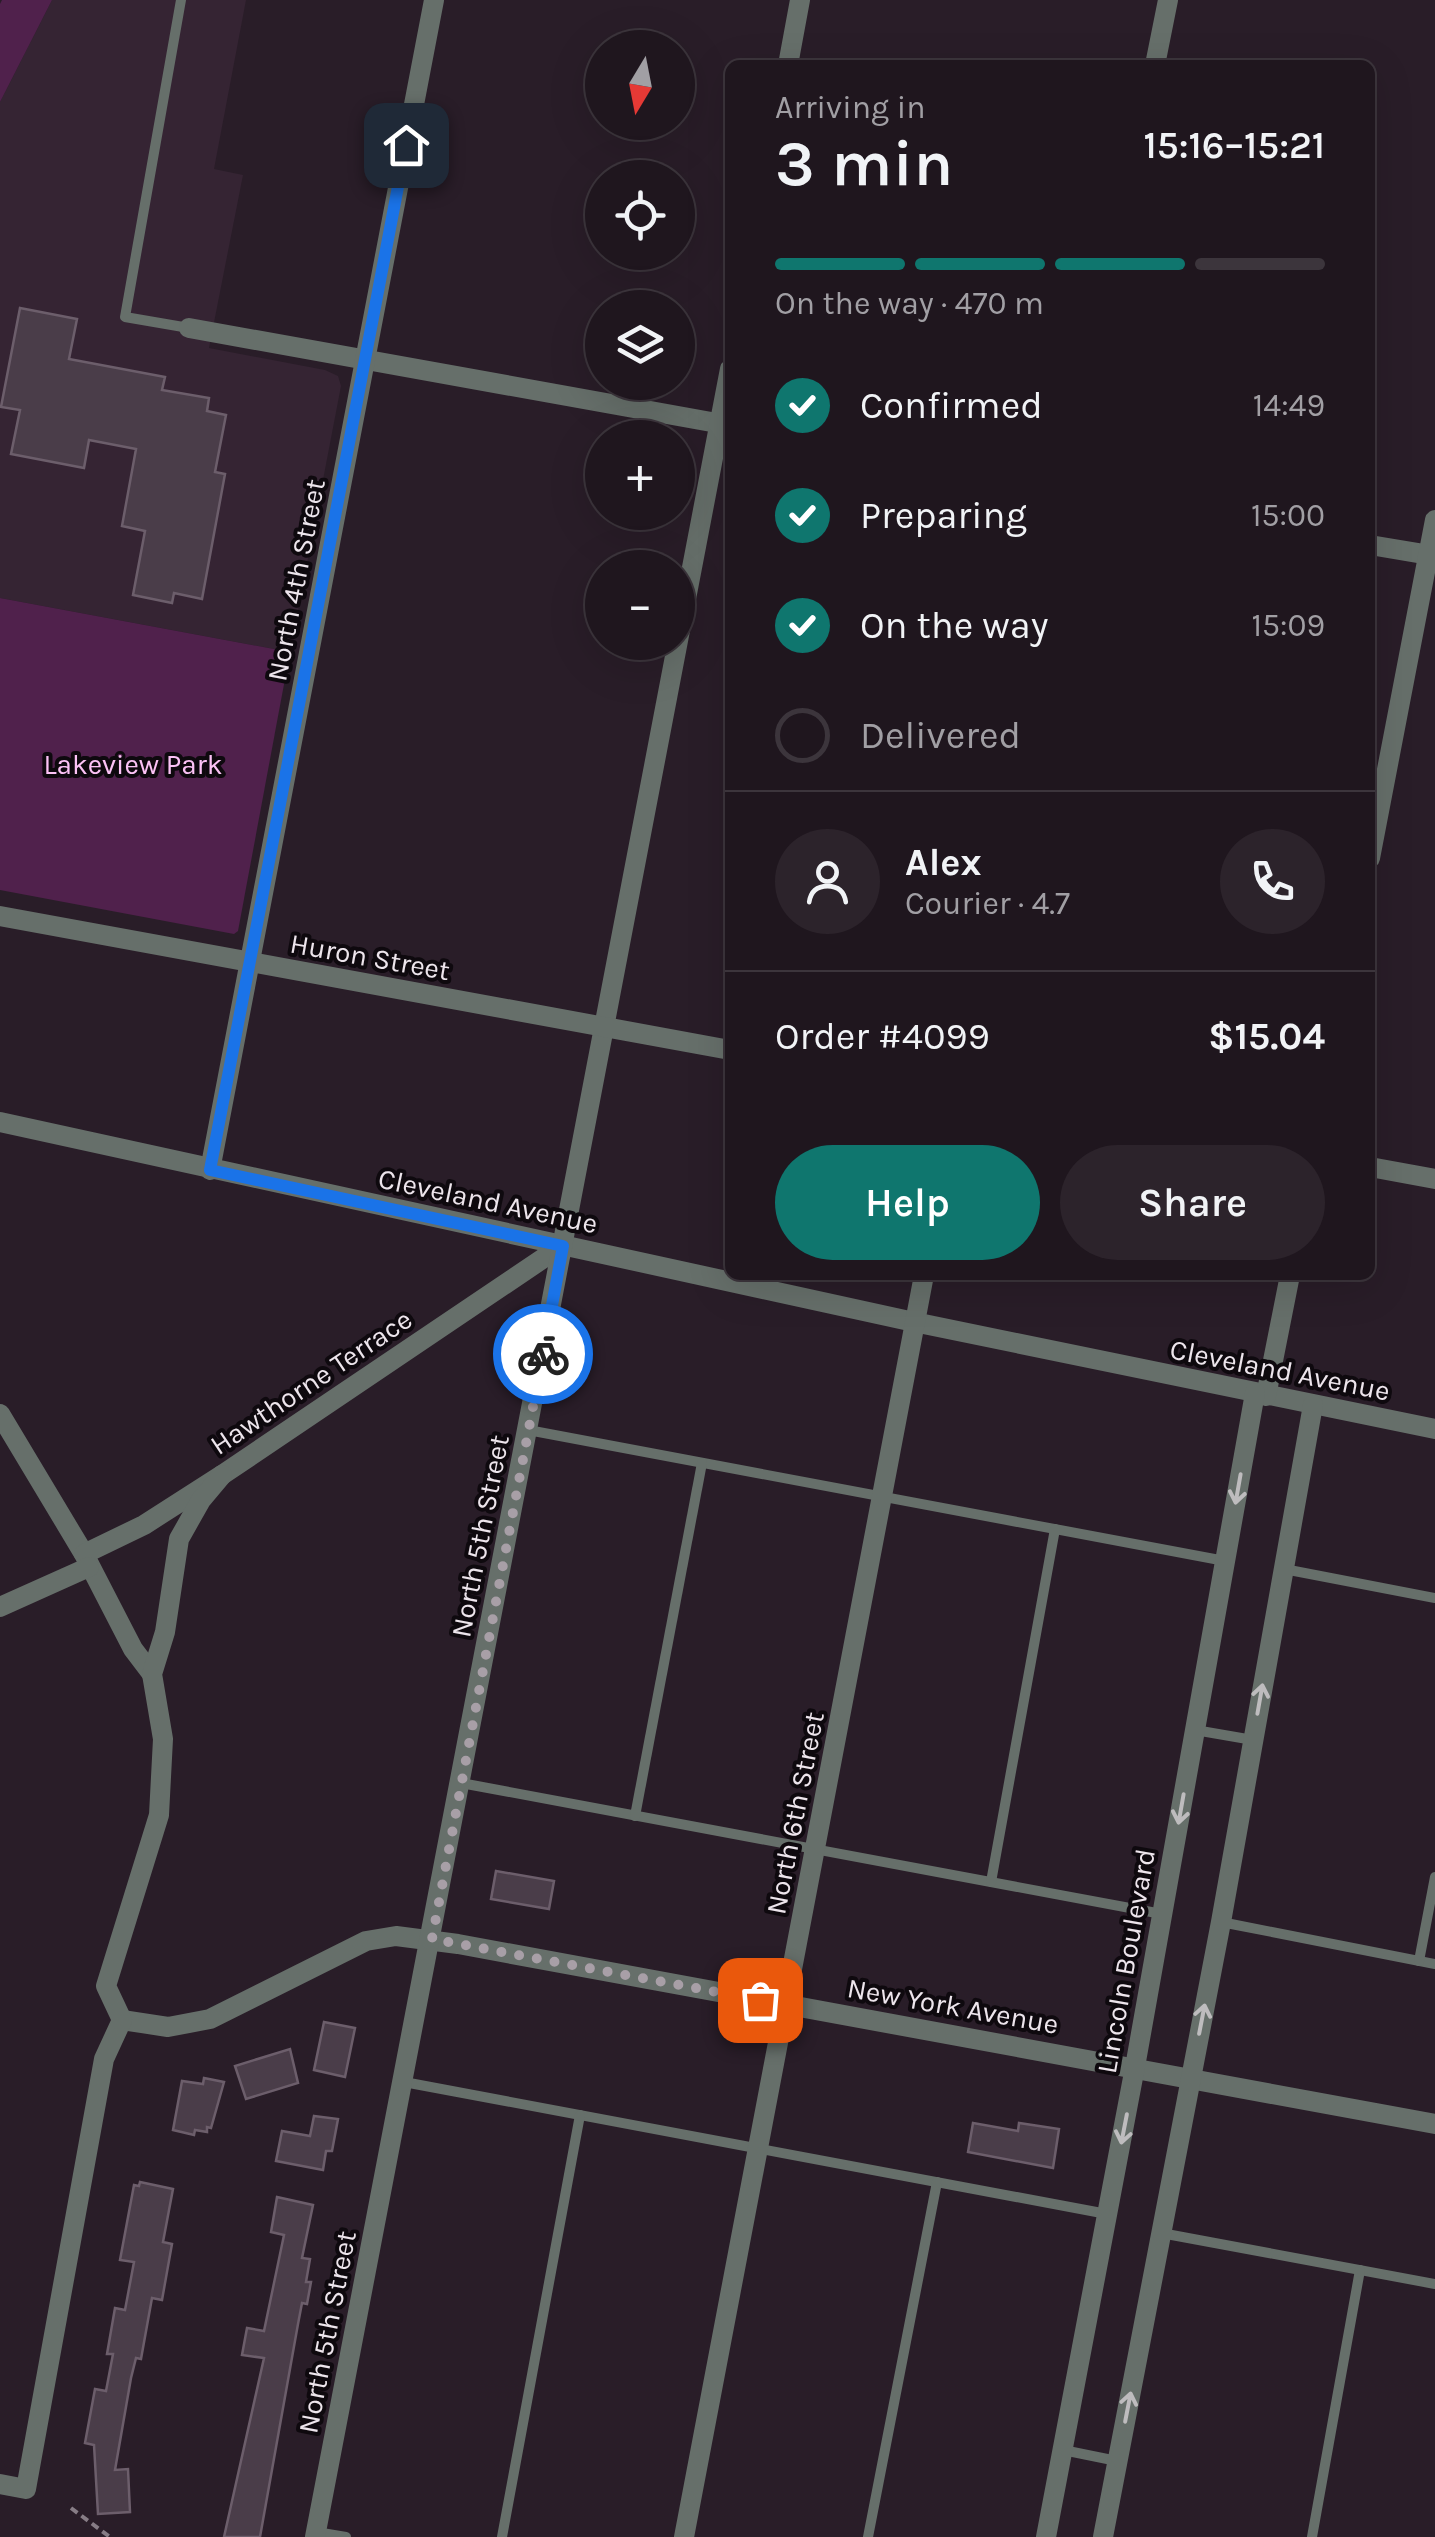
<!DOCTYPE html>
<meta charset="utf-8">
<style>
:root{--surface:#1f161e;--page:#2c232b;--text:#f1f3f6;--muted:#a19fa4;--line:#3c353c;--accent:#0f766e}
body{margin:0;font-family:Karla,sans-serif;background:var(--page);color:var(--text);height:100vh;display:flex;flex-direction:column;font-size:38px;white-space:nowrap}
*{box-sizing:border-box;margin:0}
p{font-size:32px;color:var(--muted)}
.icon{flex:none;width:55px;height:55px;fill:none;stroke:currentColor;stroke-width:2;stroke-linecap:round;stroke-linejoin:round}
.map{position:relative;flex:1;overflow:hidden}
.panel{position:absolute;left:725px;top:60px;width:650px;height:1220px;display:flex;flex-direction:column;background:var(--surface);border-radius:15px;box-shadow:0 10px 40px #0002,0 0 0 2px var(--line)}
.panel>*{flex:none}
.needle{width:65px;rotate:190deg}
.fabs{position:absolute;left:585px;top:30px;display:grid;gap:20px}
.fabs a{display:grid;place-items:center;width:110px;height:110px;border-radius:50%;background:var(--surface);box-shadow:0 10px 40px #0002,0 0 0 2px var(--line);font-size:50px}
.pin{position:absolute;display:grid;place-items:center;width:85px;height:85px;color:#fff;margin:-42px;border-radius:20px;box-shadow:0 5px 15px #0006}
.courier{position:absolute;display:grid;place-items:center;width:100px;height:100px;margin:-50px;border:8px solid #1a73e8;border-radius:50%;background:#fff;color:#222;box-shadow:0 2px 12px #0007}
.head em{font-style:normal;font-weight:600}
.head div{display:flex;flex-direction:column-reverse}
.head{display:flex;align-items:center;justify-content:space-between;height:170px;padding:0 50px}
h1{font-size:65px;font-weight:600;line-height:75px}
.bar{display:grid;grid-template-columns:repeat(4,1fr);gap:15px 10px;align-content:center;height:120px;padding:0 50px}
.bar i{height:12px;border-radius:8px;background:var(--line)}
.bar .on{background:var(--accent)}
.bar p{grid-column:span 4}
.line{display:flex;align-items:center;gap:25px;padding:0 50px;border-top:2px solid var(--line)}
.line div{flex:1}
.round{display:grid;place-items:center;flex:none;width:105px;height:105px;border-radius:52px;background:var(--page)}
ol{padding:0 50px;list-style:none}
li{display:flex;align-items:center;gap:30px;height:110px}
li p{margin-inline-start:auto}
li .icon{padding:10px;border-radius:50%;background:var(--accent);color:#fff;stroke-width:4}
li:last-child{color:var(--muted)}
li i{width:55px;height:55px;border:5px solid var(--line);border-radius:50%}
.primary-button{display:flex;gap:20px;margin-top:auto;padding:20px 50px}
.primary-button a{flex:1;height:115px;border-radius:60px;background:var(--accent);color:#fff;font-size:40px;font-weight:600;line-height:115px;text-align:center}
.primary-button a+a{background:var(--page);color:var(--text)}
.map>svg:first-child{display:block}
.built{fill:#352433}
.green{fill:#50214c}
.building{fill:#4a3d49;stroke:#6c5e6b;stroke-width:2.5}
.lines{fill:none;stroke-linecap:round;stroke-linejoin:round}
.path{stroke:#867c85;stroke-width:4;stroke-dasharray:8 5;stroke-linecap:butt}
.service{stroke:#666f6a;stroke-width:10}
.minor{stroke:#666f6a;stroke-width:20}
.tertiary{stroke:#666f6a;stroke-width:20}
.oneway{stroke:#bebcbe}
.done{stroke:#a89fa7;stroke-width:10;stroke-dasharray:0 18}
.route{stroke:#1a73e8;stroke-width:12}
.labels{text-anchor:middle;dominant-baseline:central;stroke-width:8;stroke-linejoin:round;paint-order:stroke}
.street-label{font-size:28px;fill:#ede5ec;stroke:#0e090e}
.park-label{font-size:28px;fill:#fcc2f6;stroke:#0e090e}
</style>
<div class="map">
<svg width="1435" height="2537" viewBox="0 0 1435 2537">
<rect width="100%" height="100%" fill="#291d28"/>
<path class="built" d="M52 0H246L214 169 243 175 209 348 325 370 338 376 341 386 290 652 0 598V102Z"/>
<g class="green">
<path d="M2 0H52L0 102V4Z"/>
<path d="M0 598 290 652 238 931 234 934 0 890Z"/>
</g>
<g class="building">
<path d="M20 308 77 319 69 359 165 377 162 390 209 398 207 411 226 415 215 472 225 474 202 599 174 593 172 603 133 595 145 531 122 526 136 449 89 440 84 468 11 454 20 410 1 407Z"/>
<path d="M496 1871 554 1881 549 1909 491 1899Z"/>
<path d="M324 2022 355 2028 345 2077 314 2070Z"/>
<path d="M290 2049 298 2083 246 2099 235 2066Z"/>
<path d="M204 2078 224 2082 211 2128 207 2127V2132L195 2130 194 2135 173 2130 182 2081 203 2084Z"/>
<path d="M314 2116 338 2119 332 2151H326L323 2170 276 2161 282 2131 310 2136Z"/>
<path d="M973 2123 1018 2131 1019 2123 1059 2129 1053 2168 968 2152Z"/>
<path d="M140 2182 173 2189 163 2242 172 2244 162 2300 152 2298 141 2359 136 2358 131 2378 115 2470 128 2469 130 2512 98 2514 94 2445 85 2443 95 2389 106 2391 113 2354H107L115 2308 125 2310 134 2262 120 2260 134 2185 139 2186Z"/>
<path d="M277 2197 313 2205 302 2258 310 2259 306 2282H311L307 2304 302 2303 298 2324 260 2537H224L264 2358 242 2355 247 2328 264 2331 284 2235 271 2232Z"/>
</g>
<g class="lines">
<path class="path" d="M71 2508 110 2537"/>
<g class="service">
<path d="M181 0 125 317 189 328"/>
<path d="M528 1430 1225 1561"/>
<path d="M1284 1569 1435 1598"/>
<path d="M1195 1730 1253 1740"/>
<path d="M461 1783 1162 1914"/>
<path d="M635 1816 702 1463"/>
<path d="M991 1882 1055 1529"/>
<path d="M1221 1922 1435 1964"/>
<path d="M1419 1961 1435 1877"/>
<path d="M404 2082 1107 2214"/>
<path d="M1161 2233 1435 2284"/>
<path d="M1063 2450 1117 2461"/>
<path d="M316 2532 346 2537"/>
<path d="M502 2537 580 2115"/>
<path d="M868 2537 937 2182"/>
<path d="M1312 2537 1360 2270"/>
</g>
<g class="minor">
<path d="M788 65 800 0"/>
<path d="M1155 65 1168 0"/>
<path d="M189 328 728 425"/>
<path d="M1370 545 1435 556"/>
<path d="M1370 858 1435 520"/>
<path d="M0 1122 914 1322 1435 1429"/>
<path d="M210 1170 434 0"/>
<path d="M1266 1396 1290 1275"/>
<path d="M0 1414 84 1554 133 1649 152 1674"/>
<path d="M84 1554 144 1525 222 1475 563 1245"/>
<path d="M0 1607 89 1567"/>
<path d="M122 2020 168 2027 210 2019 366 1941 396 1936 458 1944 1435 2124"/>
<path d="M0 2484 26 2489 104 2059 122 2020 106 1986 159 1815 163 1739 152 1674 165 1632 179 1539 201 1500 222 1475"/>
<path d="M315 2537 730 369"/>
<path d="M684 2537 924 1275"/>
<path d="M1046 2537 1135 2067 1255 1393"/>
<path d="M1103 2537 1221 1922 1313 1405"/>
</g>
<g class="tertiary">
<path d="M0 916 730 1050"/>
<path d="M1370 1167 1435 1179"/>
</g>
</g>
<defs><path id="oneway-shaft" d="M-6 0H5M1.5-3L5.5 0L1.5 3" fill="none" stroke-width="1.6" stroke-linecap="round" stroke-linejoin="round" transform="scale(2.5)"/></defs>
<g class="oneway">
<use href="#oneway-shaft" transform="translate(1238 1489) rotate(100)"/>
<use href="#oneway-shaft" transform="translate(1260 1699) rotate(-80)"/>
<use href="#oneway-shaft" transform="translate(1181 1809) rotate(100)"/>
<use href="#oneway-shaft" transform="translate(1202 2019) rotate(-79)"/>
<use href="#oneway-shaft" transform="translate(1124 2129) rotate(101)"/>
<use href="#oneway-shaft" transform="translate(1128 2407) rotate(-79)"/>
</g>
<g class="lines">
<path class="done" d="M543 1354 432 1939 760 2000"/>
<path class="route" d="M406 145 210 1170 563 1246 543 1354"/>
</g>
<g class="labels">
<g class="street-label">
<text transform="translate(296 580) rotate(-79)">North 4th Street</text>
<text transform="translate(370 957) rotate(10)">Huron Street</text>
<text transform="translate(488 1201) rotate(12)">Cleveland Avenue</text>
<text transform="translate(1280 1370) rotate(11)">Cleveland Avenue</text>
<text transform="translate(311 1382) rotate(-34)">Hawthorne Terrace</text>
<text transform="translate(480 1536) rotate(-79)">North 5th Street</text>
<text transform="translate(795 1813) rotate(-79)">North 6th Street</text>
<text transform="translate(1126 1961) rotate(-80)">Lincoln Boulevard</text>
<text transform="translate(953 2006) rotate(10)">New York Avenue</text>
<text transform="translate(327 2332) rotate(-79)">North 5th Street</text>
</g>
<g class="park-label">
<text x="133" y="764">Lakeview Park</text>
</g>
</g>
</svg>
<div class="fabs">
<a><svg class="needle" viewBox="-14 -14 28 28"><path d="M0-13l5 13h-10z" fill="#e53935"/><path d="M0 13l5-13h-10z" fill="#a19fa4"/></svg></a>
<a><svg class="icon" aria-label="locate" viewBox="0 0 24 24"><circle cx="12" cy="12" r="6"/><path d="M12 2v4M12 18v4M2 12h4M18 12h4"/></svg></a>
<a><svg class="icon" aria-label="layers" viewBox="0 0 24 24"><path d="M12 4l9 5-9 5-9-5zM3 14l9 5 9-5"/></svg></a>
<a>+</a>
<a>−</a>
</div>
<div class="pin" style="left:760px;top:2000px;background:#ea580c"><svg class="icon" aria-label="bag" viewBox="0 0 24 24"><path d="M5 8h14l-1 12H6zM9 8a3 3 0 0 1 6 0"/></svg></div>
<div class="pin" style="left:406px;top:145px;background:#1f2937"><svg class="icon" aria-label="home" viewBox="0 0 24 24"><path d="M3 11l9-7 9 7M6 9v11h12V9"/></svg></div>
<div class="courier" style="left:543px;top:1354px"><svg class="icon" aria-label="bike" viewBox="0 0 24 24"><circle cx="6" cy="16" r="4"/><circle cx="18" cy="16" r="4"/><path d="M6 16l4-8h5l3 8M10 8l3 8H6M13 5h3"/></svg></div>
<section class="panel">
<div class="head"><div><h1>3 min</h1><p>Arriving in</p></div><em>15:16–15:21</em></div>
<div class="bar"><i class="on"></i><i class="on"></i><i class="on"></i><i></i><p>On the way · 470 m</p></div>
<ol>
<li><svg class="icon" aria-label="check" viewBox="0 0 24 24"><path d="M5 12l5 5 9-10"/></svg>Confirmed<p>14:49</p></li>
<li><svg class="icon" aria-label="check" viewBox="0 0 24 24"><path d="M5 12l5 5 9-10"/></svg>Preparing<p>15:00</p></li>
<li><svg class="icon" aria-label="check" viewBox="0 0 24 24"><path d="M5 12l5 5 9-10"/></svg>On the way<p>15:09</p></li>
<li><i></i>Delivered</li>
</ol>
<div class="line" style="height:180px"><a class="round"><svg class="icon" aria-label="person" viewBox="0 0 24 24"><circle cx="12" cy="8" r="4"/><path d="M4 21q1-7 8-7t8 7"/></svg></a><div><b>Alex</b><p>Courier · 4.7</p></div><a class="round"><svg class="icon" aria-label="phone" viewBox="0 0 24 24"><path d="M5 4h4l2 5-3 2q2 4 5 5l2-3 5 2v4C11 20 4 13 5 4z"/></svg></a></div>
<div class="line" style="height:130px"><div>Order #4099</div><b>$15.04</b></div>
<div class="primary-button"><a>Help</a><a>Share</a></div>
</section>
</div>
